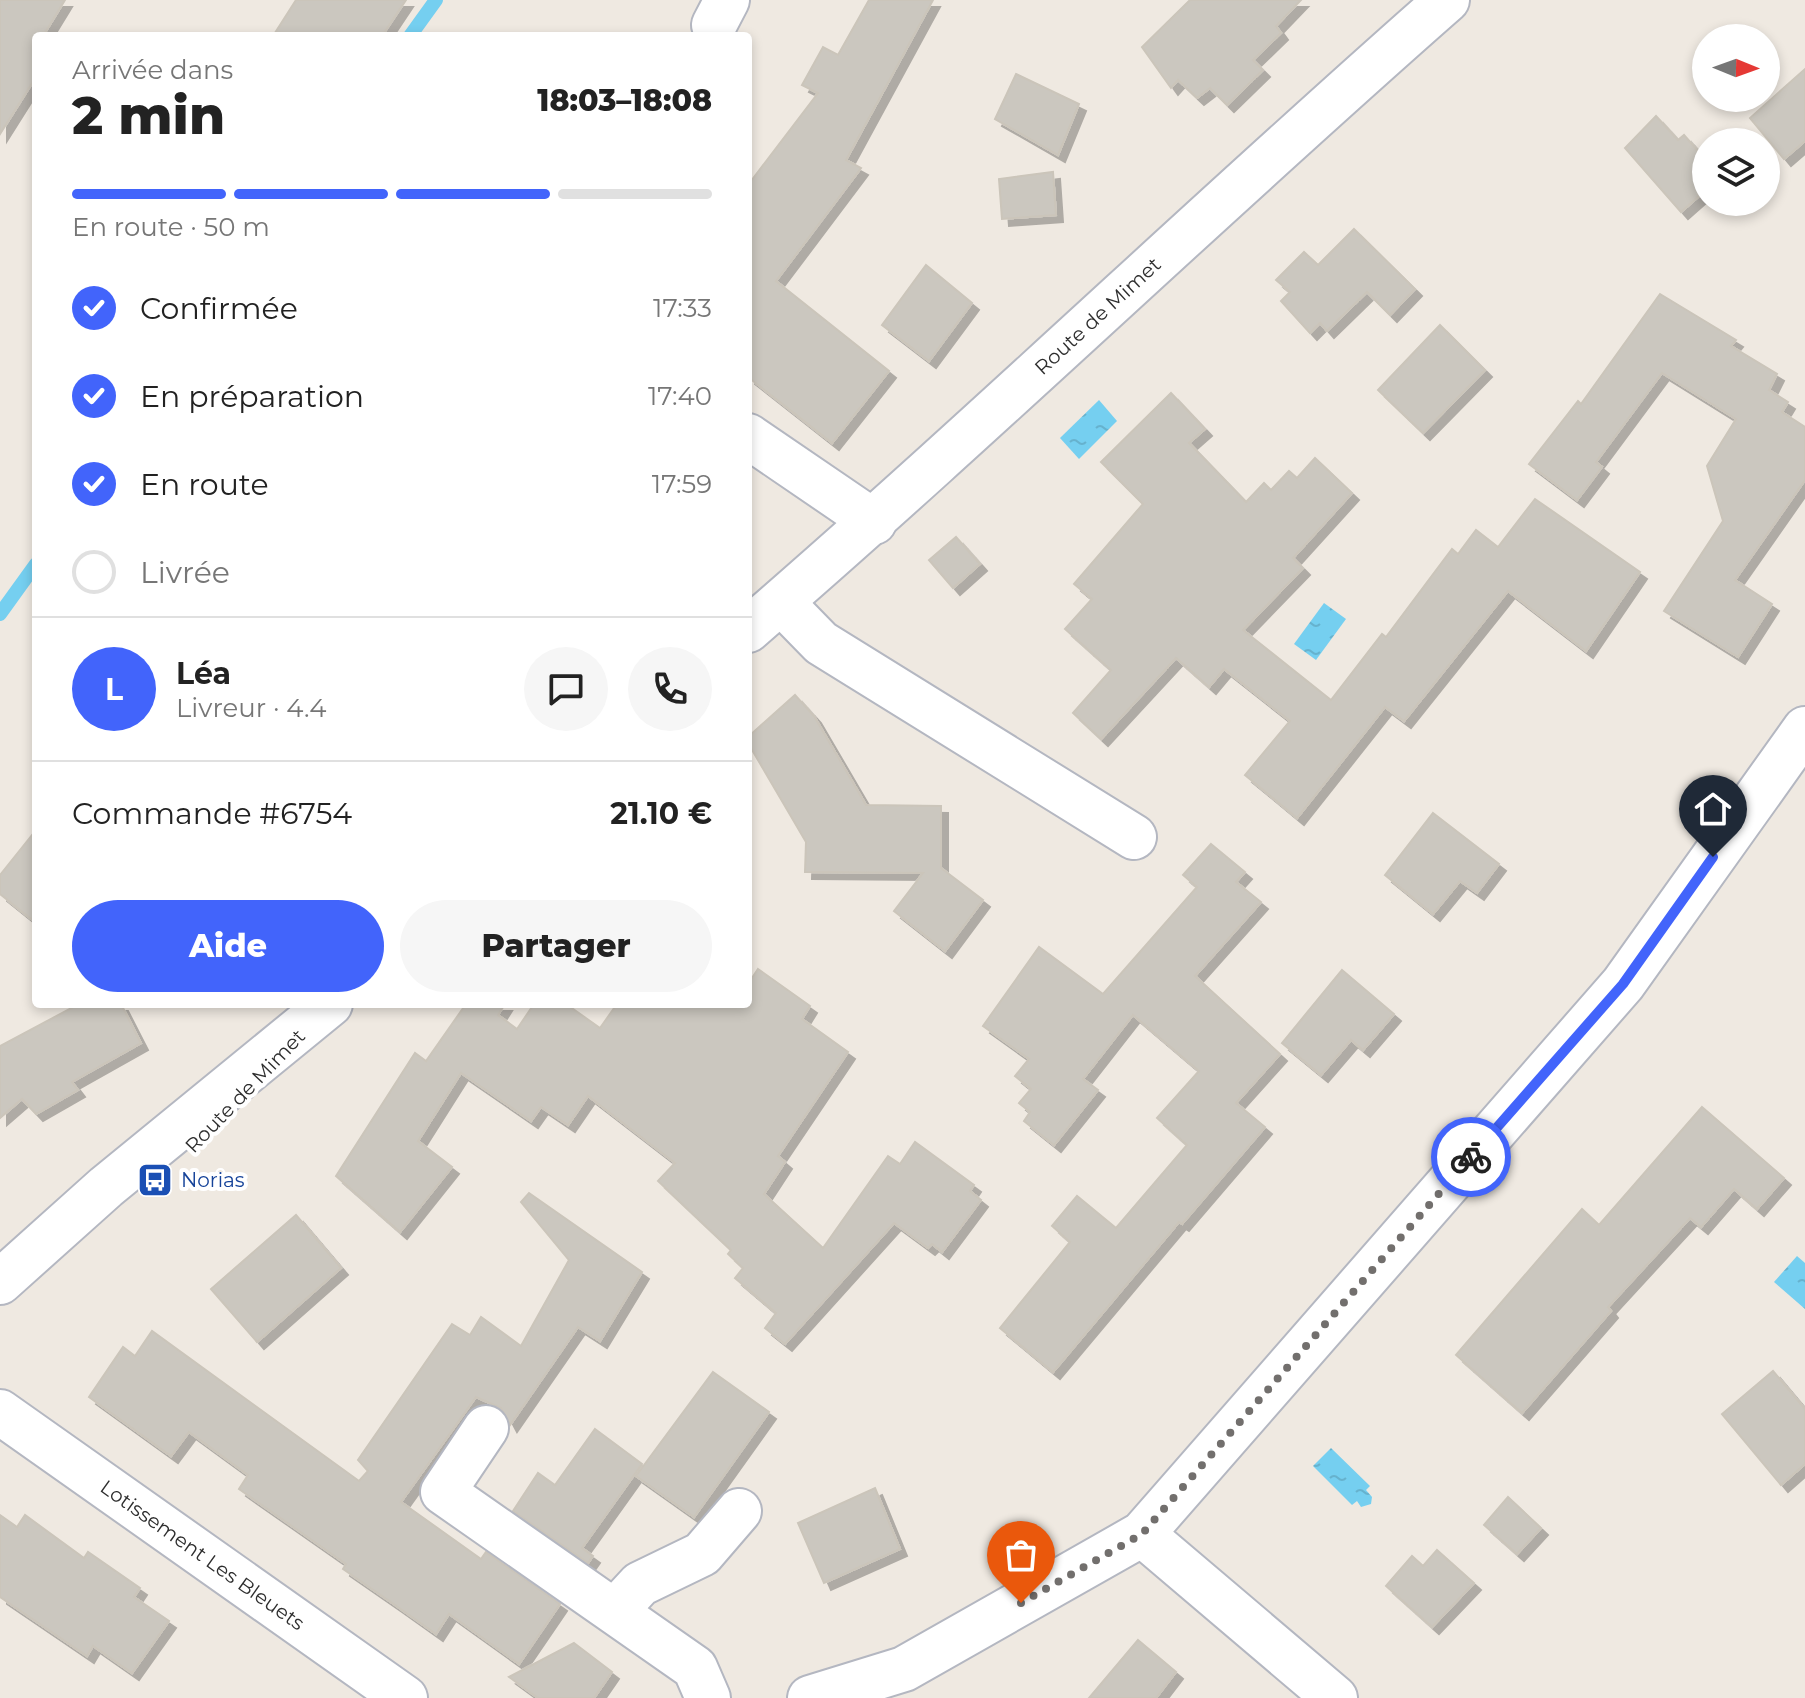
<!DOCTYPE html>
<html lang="fr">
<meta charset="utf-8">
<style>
:root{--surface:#fff;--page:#f6f6f6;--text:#222;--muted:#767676;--line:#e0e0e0;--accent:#4264fb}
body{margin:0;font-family:Montserrat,sans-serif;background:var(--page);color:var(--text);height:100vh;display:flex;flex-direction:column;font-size:30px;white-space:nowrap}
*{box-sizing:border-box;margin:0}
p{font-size:26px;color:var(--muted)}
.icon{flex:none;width:44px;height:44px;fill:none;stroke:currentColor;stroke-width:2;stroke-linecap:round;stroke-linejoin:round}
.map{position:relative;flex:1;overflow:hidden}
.sheet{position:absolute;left:32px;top:32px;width:720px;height:976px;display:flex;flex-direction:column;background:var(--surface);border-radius:8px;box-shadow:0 4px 12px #0003}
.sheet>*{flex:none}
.needle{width:52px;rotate:91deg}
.controls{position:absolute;left:1692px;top:24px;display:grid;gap:16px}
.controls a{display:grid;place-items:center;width:88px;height:88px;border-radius:50%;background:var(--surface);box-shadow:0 4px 12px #0003;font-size:40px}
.pin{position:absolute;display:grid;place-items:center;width:68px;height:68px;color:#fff;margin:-82px -34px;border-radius:50% 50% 50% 0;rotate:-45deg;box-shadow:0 0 8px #0007}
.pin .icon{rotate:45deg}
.courier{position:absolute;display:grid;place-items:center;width:80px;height:80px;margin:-40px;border:6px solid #4264fb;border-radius:50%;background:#fff;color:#222;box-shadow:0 2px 10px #0007}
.overview em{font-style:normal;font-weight:800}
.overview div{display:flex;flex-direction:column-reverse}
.overview{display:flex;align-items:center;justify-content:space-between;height:136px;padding:0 40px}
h1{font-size:52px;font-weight:800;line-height:60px}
.bar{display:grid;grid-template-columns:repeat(4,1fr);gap:12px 8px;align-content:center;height:96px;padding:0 40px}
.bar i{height:10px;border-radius:6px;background:var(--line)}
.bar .current{background:var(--accent)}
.bar p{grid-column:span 4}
.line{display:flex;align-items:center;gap:20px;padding:0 40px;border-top:2px solid var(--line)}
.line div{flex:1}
.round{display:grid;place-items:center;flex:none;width:84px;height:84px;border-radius:42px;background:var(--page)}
ol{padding:0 40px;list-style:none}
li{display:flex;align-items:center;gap:24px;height:88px}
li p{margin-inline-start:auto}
li .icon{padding:8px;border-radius:50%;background:var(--accent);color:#fff;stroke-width:4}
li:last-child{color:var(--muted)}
li i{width:44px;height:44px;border:4px solid var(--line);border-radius:50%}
.button{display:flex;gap:16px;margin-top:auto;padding:16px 40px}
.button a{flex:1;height:92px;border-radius:48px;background:var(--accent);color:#fff;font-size:32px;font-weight:800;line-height:92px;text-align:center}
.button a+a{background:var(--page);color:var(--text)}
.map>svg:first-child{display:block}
.water{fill:url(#water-ripples)}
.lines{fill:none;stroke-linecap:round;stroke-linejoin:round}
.stream{stroke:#75cff0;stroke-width:14}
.building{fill:#cbc7bf;stroke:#cbc5ba;stroke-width:2;filter:url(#shadow)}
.minor-casing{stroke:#b4b7c1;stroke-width:48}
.tertiary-casing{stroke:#b4b7c1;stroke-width:48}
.minor{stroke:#fff;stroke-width:44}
.tertiary{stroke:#fff;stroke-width:44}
.done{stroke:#726f6d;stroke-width:8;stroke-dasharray:0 14.4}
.route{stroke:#4264fb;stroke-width:10}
.labels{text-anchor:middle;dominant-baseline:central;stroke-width:8;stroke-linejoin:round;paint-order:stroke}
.street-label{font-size:20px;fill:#2e2e2e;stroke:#fff}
.transit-label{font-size:20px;fill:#164399;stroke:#fff;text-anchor:start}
</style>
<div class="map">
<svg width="1805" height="1698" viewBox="0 0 1805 1698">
<defs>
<pattern id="water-ripples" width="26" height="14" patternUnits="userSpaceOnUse" patternTransform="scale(2)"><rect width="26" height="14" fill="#75cff0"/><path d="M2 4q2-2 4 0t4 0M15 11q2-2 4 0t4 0" fill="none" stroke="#66b2ce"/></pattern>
<filter id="shadow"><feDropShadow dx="7" dy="7" stdDeviation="0" flood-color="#0004"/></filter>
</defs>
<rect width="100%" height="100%" fill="#efe9e1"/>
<g class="water">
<path d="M1099 400 1117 421 1079 459 1060 438Z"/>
<path d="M1324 603 1346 619 1316 660 1294 644Z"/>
<path d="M1797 1256 1805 1263V1309L1774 1282Z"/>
<path d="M1331 1448 1370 1486 1366 1490 1372 1497 1371 1504 1361 1507 1357 1501 1352 1505 1313 1466Z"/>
</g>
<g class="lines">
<g class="stream">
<path d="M410 36 436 0"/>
<path d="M0 614 36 564"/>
</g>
</g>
<g class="building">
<path d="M0 0H65L43 36H36V77L0 134Z"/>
<path d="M296 0H406L382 36H273Z"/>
<path d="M869 0H933L846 160 861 168 776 281 889 371 832 443 748 377V185L818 93 802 85 823 47 838 55Z"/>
<path d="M1190 0H1301L1276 26 1281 33 1253 60 1263 70 1227 105 1210 88 1197 98 1178 80 1171 88 1142 47Z"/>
<path d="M1805 69V141L1784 159 1750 118Z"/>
<path d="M1016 74 1079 104 1058 155 995 119Z"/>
<path d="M1656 116 1678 140 1684 135 1706 160V190L1681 212 1625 148Z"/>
<path d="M1053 172 1056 215 1002 219 999 179Z"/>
<path d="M1354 229 1415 289 1390 315 1367 292 1327 331 1320 323 1310 333 1281 301 1290 292 1276 280 1304 252 1318 265Z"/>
<path d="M926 265 972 303 929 361 882 325Z"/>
<path d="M1660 294 1736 340 1731 346 1777 374 1769 390 1788 402 1782 412 1805 427V480L1735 580 1772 604 1738 657 1664 611 1723 521 1707 466 1736 419 1662 373 1596 462 1602 467 1577 500 1529 464 1578 401 1581 404Z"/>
<path d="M1440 325 1485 370 1423 433 1378 390Z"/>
<path d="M1171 393 1205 429 1189 443 1246 502 1264 483 1271 490 1289 471 1297 478 1315 458 1352 493 1293 558 1303 568 1243 630 1331 700 1382 634 1386 637 1452 549 1458 554 1476 530 1498 547 1535 499 1640 572 1586 651 1508 591 1404 721 1385 707 1297 818 1245 775 1290 721 1224 669 1209 687 1176 658 1101 739 1073 713 1111 670 1065 629 1092 599 1074 584 1143 504 1101 462Z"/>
<path d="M956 537 980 564 953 588 929 560Z"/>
<path d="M795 695 814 716 866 805 941 806V868L983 900 945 951 894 911 923 873 805 872 806 842 748 743V737Z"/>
<path d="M1433 813 1499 864 1477 893 1460 881 1433 914 1385 875Z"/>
<path d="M36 830V923L0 894V875Z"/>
<path d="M1211 844 1245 872 1236 882 1261 902 1195 976 1280 1054 1236 1103 1265 1127 1182 1224 1179 1222 1053 1372 1000 1328 1070 1242 1052 1226 1077 1196 1116 1228 1187 1145 1157 1118 1199 1071 1133 1015 1083 1079 1098 1090 1054 1145 1024 1121 1030 1112 1019 1103 1031 1089 1015 1076 1029 1059 983 1026 1039 947 1103 994 1197 887 1183 875Z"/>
<path d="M758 969 810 1006 802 1019 848 1052 778 1156 785 1162 764 1194 823 1248 888 1156 900 1164 915 1142 974 1185 970 1191 981 1200 942 1252 932 1244 928 1248 894 1223 785 1344 765 1328 776 1313 735 1278 743 1268 728 1254 731 1250 658 1181 675 1163 588 1096 568 1125 541 1107 531 1121 461 1073 418 1141 452 1167 400 1232 336 1176 415 1053 426 1061 466 1004H505L498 1015 517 1029 534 1004H566L600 1028 617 1004H748V984Z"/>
<path d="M1342 970 1394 1014 1363 1050 1351 1040 1321 1075 1282 1043Z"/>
<path d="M79 1004H121L141 1043 72 1082 78 1090 36 1114 22 1099 0 1118V1046Z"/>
<path d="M1702 1107 1784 1178 1757 1209 1734 1189 1701 1227 1690 1218 1608 1307 1611 1311 1522 1413 1456 1355 1582 1209 1599 1225Z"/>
<path d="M529 1193 642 1272 600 1341 578 1327 510 1425 501 1408 476 1397 401 1502 481 1559 486 1552 560 1604 519 1664 449 1614 436 1634 395 1605 343 1569 346 1564 239 1489 248 1475 189 1432 171 1456 89 1397 123 1347 135 1356 152 1331 359 1481 368 1471 358 1460 452 1324 470 1335 481 1317 521 1346 569 1260 521 1202Z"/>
<path d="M296 1215 341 1268 257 1342 211 1289Z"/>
<path d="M1773 1371 1805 1409V1464L1781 1485 1722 1414Z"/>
<path d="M713 1372 769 1412 694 1517 636 1476Z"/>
<path d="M595 1429 642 1464 582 1548 593 1556 588 1563 513 1511 538 1473 555 1485Z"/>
<path d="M875 1488 900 1549 824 1583 798 1523Z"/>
<path d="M1508 1497 1541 1528 1517 1554 1484 1525Z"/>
<path d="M0 1515 17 1527 25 1515 84 1558 88 1552 140 1588 134 1597 169 1621 132 1673 93 1646 87 1656 0 1597Z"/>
<path d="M1437 1550 1474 1583 1432 1627 1386 1586 1412 1556 1423 1566Z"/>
<path d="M1138 1640 1176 1672 1156 1698H1089Z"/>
<path d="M574 1643 612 1672 594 1698H538L509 1677Z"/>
</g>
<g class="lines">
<g class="minor-casing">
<g id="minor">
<path d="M714 25 727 0"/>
<path d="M748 436 874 522"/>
<path d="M781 602 821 643 1134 837"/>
<path id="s1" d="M0 1412 405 1698"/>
<path d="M486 1428 443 1492 695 1668 708 1698"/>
<path d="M1142 1534 1335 1698"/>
<path d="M615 1611 640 1584 702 1554 739 1511"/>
<path d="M810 1698 904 1669 1142 1534 1623 984 1805 729"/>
</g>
</g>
<g class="tertiary-casing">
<g id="tertiary">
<path id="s2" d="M748 630C985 425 1211 207 1447 0"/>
<path d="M0 1282 106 1187 330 1004"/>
</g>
</g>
<use href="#minor" class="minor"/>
<use href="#tertiary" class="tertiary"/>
</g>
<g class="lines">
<path class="done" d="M1021 1603 1142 1534 1471 1157"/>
<path class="route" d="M1471 1157 1623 984 1713 857"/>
</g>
<defs>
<g id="bus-square" transform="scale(1.8)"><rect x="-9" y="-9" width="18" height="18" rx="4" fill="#1a4fb4" stroke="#fff"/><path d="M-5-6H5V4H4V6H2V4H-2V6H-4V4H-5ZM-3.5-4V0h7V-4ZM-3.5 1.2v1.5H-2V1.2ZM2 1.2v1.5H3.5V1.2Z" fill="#fff"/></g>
</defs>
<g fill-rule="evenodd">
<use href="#bus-square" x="155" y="1180"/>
</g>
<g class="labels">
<g class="street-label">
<text stroke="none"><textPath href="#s2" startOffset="470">Route de Mimet</textPath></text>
<text transform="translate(245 1091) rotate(-46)">Route de Mimet</text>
<text stroke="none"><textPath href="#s1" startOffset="248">Lotissement Les Bleuets</textPath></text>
</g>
<g class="transit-label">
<text x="181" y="1180">Norias</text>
</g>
</g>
</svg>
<div class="controls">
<a><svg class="needle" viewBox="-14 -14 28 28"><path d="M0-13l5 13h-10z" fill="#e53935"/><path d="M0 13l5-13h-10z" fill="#767676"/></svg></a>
<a><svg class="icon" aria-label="layers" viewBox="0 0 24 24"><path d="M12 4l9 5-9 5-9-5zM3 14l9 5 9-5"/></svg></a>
</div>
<div class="pin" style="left:1021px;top:1603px;background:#ea580c"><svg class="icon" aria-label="bag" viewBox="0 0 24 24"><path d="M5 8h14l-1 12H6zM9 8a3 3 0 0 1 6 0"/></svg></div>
<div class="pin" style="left:1713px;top:857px;background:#1f2937"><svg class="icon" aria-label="home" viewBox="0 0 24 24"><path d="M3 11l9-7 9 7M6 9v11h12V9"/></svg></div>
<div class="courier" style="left:1471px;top:1157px"><svg class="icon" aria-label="bike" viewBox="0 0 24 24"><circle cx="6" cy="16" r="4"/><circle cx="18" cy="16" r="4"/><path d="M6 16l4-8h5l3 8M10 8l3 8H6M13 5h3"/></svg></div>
<section class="sheet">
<div class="overview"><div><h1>2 min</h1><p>Arrivée dans</p></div><em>18:03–18:08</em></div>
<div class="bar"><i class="current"></i><i class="current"></i><i class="current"></i><i></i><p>En route · 50 m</p></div>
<ol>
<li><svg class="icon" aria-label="check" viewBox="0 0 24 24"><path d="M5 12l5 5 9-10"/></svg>Confirmée<p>17:33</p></li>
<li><svg class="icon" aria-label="check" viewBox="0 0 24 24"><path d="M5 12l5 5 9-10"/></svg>En préparation<p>17:40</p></li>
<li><svg class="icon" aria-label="check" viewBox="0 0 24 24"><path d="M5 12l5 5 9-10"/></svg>En route<p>17:59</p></li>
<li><i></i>Livrée</li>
</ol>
<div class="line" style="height:144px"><b class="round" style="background:var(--accent);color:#fff">L</b><div><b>Léa</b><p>Livreur · 4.4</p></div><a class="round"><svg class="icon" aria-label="chat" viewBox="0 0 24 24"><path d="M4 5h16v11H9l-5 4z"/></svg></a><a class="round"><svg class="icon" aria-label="phone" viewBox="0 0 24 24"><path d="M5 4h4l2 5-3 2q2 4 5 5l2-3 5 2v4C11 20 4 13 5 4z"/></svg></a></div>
<div class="line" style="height:104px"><div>Commande #6754</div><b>21.10 €</b></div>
<div class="button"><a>Aide</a><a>Partager</a></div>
</section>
</div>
